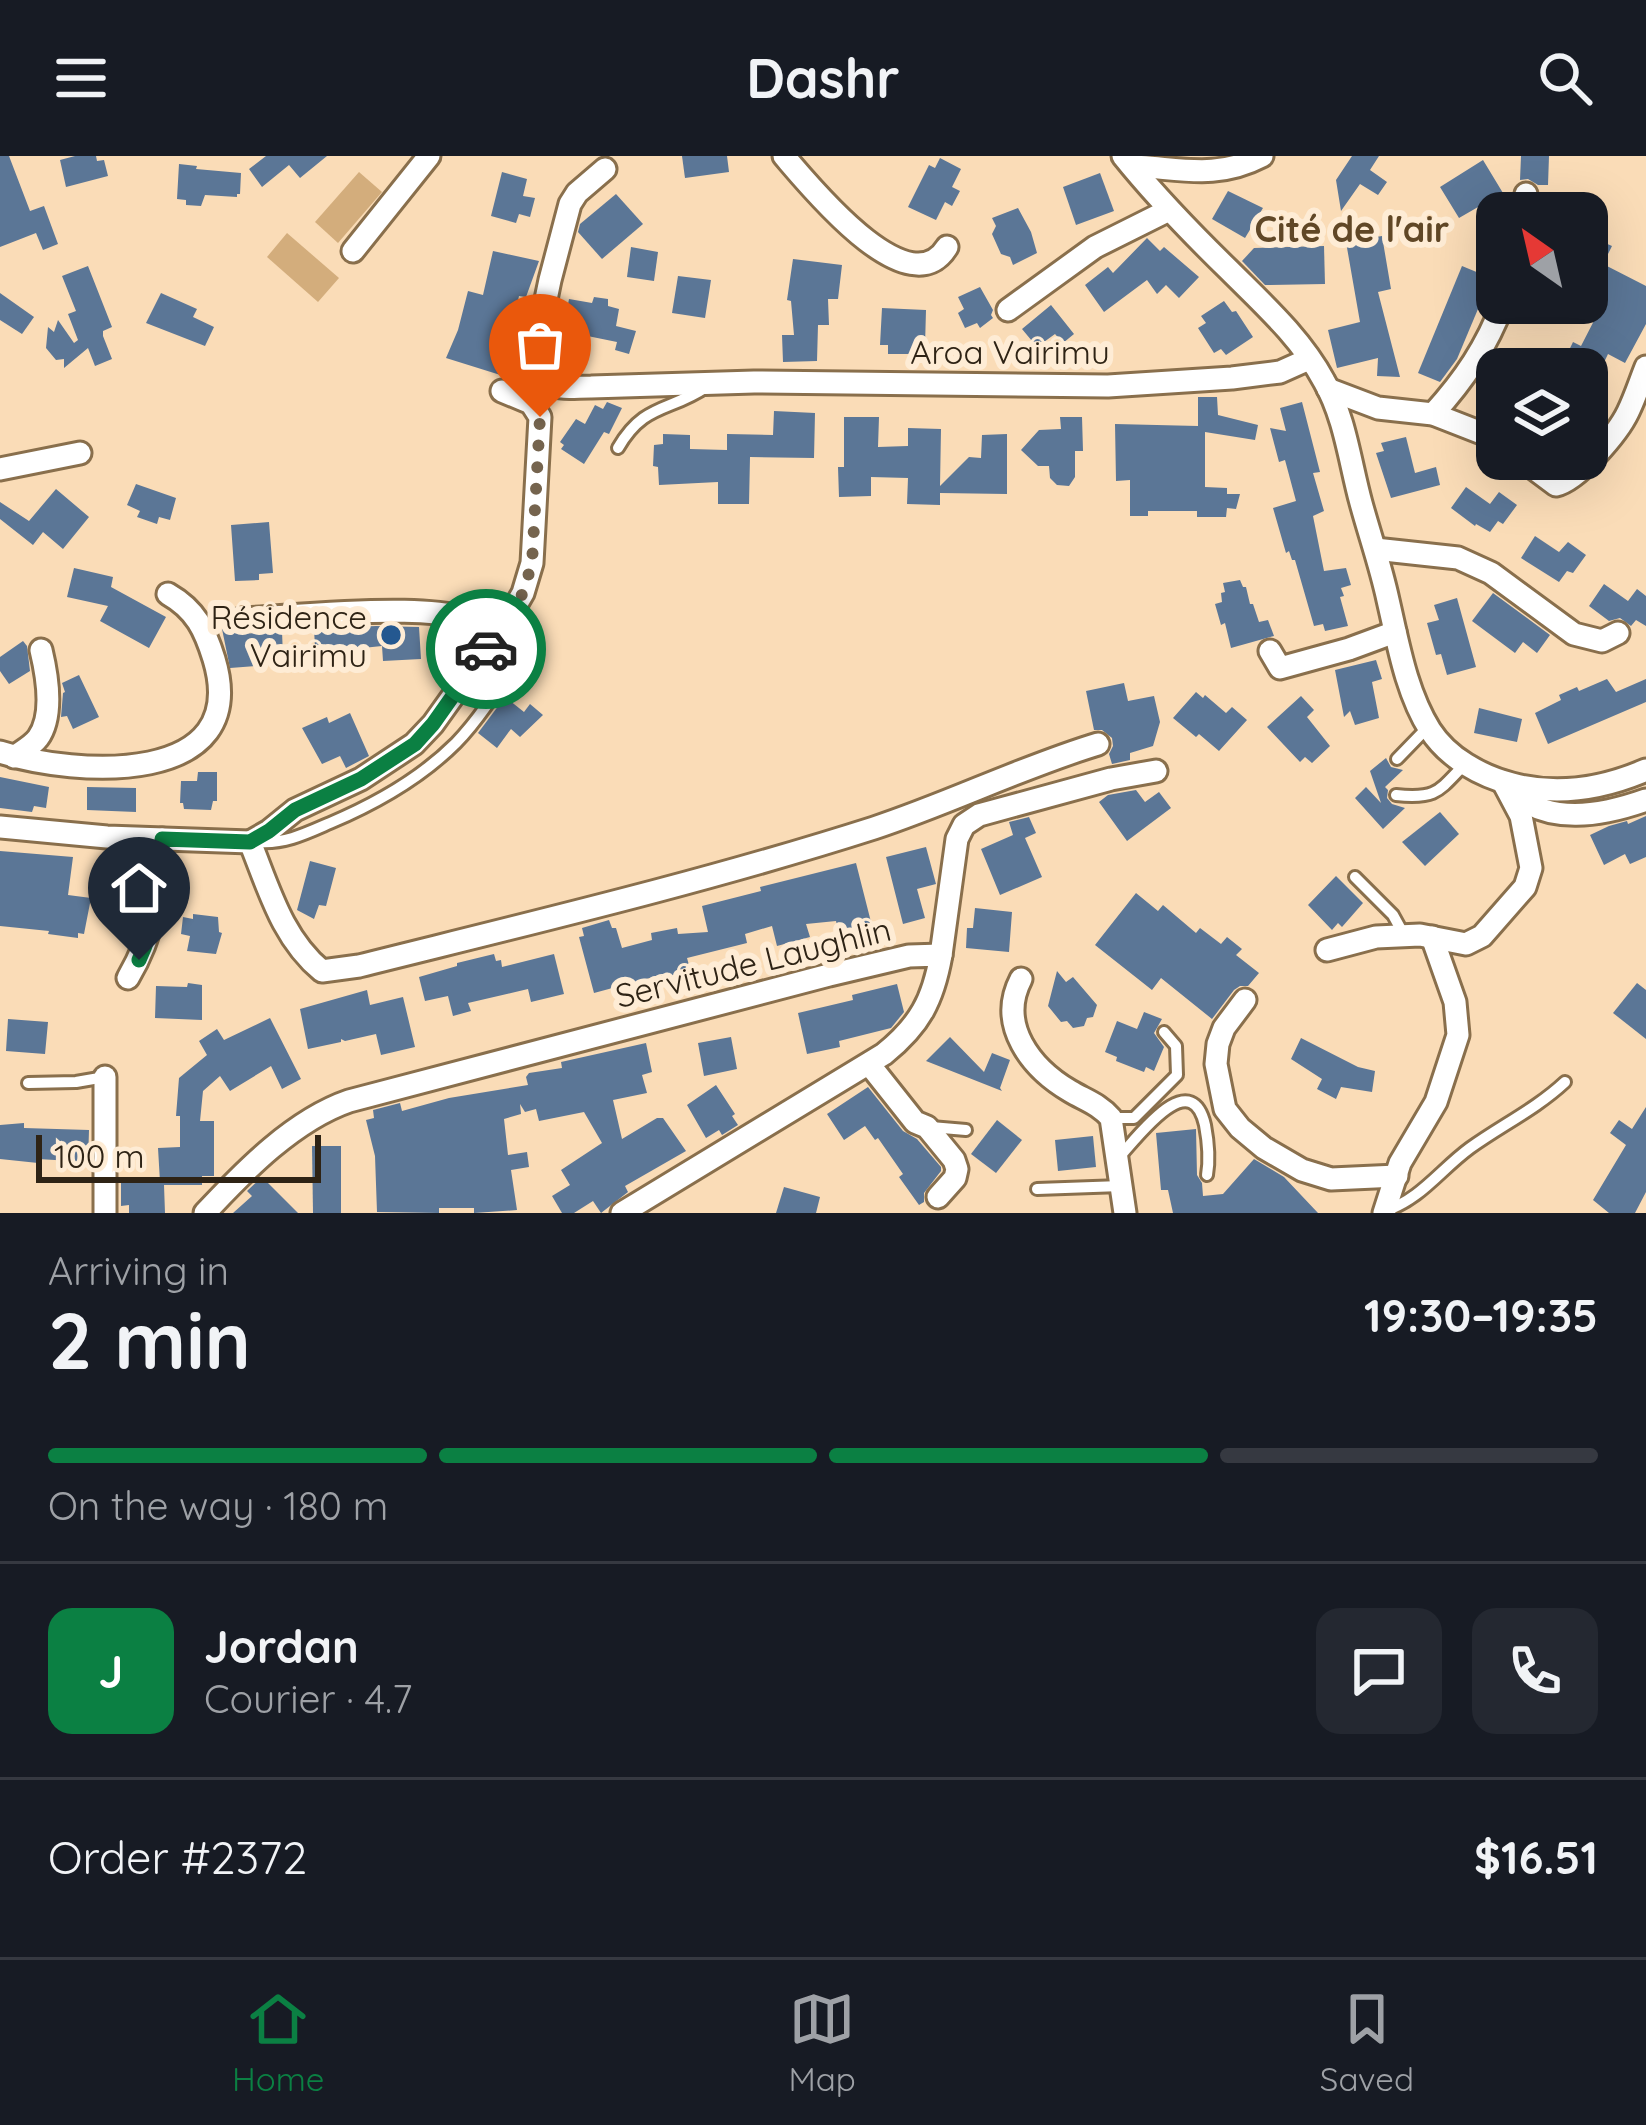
<!DOCTYPE html>
<meta charset="utf-8">
<style>
:root{--surface:#171b24;--page:#242831;--text:#f1f3f6;--muted:#9ea1a6;--line:#363941;--accent:#0b8043}
body{margin:0;font-family:Quicksand,sans-serif;background:var(--page);color:var(--text);height:100vh;display:flex;flex-direction:column;font-size:45px;white-space:nowrap}
*{box-sizing:border-box;margin:0}
p{font-size:39px;color:var(--muted)}
.icon{flex:none;width:66px;height:66px;fill:none;stroke:currentColor;stroke-width:2;stroke-linecap:round;stroke-linejoin:round}
.map{position:relative;height:1057px;overflow:hidden}
.drawer{display:flex;flex-direction:column;background:var(--surface);flex:1}
.drawer>*{flex:none}
.needle{width:78px;rotate:326deg}
.controls{position:absolute;left:1476px;top:36px;display:grid;gap:24px}
.controls a{display:grid;place-items:center;width:132px;height:132px;border-radius:24px;background:var(--surface);box-shadow:0 12px 48px #0002;font-size:60px}
.scale{position:absolute;left:36px;bottom:30px;width:285px;box-sizing:border-box;padding-left:12px;border:6px solid #2e2315;border-top:0;font-size:33px;line-height:42px;white-space:nowrap;color:#2e2315;-webkit-text-stroke:9px #feecd5;paint-order:stroke}
.pin{position:absolute;display:grid;place-items:center;width:102px;height:102px;color:#fff;margin:-123px -51px;border-radius:50% 50% 50% 0;rotate:-45deg;box-shadow:0 0 12px #0007}
.pin .icon{rotate:45deg}
.courier{position:absolute;display:grid;place-items:center;width:120px;height:120px;margin:-60px;border:9px solid #0b8043;border-radius:50%;background:#fff;color:#222;box-shadow:0 3px 15px #0007}
.headline em{font-style:normal;font-weight:700}
.headline div{display:flex;flex-direction:column-reverse}
.headline{display:flex;align-items:center;justify-content:space-between;height:204px;padding:0 48px}
h1{font-size:78px;font-weight:700;line-height:90px}
.bar{display:grid;grid-template-columns:repeat(4,1fr);gap:18px 12px;align-content:center;height:144px;padding:0 48px}
.bar i{height:15px;border-radius:9px;background:var(--line)}
.bar .selected{background:var(--accent)}
.bar p{grid-column:span 4}
.line{display:flex;align-items:center;gap:30px;padding:0 48px;border-top:3px solid var(--line)}
.line div{flex:1}
.round{display:grid;place-items:center;flex:none;width:126px;height:126px;border-radius:24px;background:var(--page)}
header{display:flex;justify-content:space-between;align-items:center;height:156px;padding:0 48px;background:var(--surface);font-size:54px;font-weight:700}
.tab-bar{display:flex;justify-content:space-around;align-items:center;height:168px;border-top:3px solid var(--line);background:var(--surface);font-size:33px;color:var(--muted)}
.tab-bar a{display:grid;justify-items:center;gap:6px}
.tab-bar .selected{color:var(--accent)}
.map>svg:first-child{display:block}
.green{fill:#d3ad7c}
.building{fill:#5b7696}
.lines{fill:none;stroke-linecap:round;stroke-linejoin:round}
.service-casing{stroke:#896f4c;stroke-width:16}
.minor-casing{stroke:#896f4c;stroke-width:27}
.service{stroke:#fff;stroke-width:10}
.minor{stroke:#fff;stroke-width:21}
.done{stroke:#75644e;stroke-width:12;stroke-dasharray:0 21.6}
.route{stroke:#0b8043;stroke-width:15}
.poi-dot{fill:#245890;stroke:#feecd5;stroke-width:4.5}
.labels{text-anchor:middle;dominant-baseline:central;stroke-width:12;stroke-linejoin:round;paint-order:stroke}
.street-label{font-size:33px;fill:#2e2315;stroke:#feecd5}
.poi-label{font-size:33px;fill:#2e2315;stroke:#feecd5;text-anchor:end}
.neighbourhood-label{font-size:36px;font-weight:bold;fill:#604726;stroke:#feecd5}
</style>
<header><svg class="icon" aria-label="menu" viewBox="0 0 24 24"><path d="M4 6h16M4 12h16M4 18h16"/></svg>Dashr<svg class="icon" aria-label="search" viewBox="0 0 24 24"><circle cx="10" cy="10" r="6"/><path d="M15 15l6 6"/></svg></header>
<div class="map">
<svg width="1646" height="1057" viewBox="0 0 1646 1057">
<rect width="100%" height="100%" fill="#fadcb7"/>
<g class="green">
<path d="M359 16 382 36 338 87 315 66Z"/>
<path d="M287 77 339 122 318 146 267 101Z"/>
</g>
<g class="building">
<path d="M0 0H9L30 55 44 50 58 88 43 94 36 77 0 91Z"/>
<path d="M75 0H96L97 5 104 4 108 20 66 31 60 4Z"/>
<path d="M266 0H327L300 22 289 9 262 31 249 13Z"/>
<path d="M682 0H727L729 16 685 22Z"/>
<path d="M1352 0H1379L1370 14 1387 26 1378 39 1360 28 1341 55 1336 24Z"/>
<path d="M1521 0H1549L1548 29H1538L1528 23 1520 24Z"/>
<path d="M940 2 961 13 952 31 960 35 952 50 945 46 936 64 908 51 929 9 935 12Z"/>
<path d="M1483 4 1509 47 1507 55 1497 57 1495 62 1485 47 1459 62 1440 31Z"/>
<path d="M179 8 197 10 196 13 241 17 240 38H237V41L205 39 201 50 186 49V44L177 43Z"/>
<path d="M502 16 527 23 523 40 535 42 530 61 519 58 516 67 491 60Z"/>
<path d="M1100 17 1114 55 1076 69 1063 31Z"/>
<path d="M1228 35 1263 52 1245 82 1212 63Z"/>
<path d="M616 38 643 68 602 103 578 76 580 68Z"/>
<path d="M1018 52 1031 76 1037 97 1013 109 1010 101 1001 98 992 78 996 70 992 62Z"/>
<path d="M1587 79 1612 90 1603 108 1646 130V168L1625 207 1608 198 1587 242V213H1560L1573 186 1581 190 1599 155 1587 149Z"/>
<path d="M1382 80 1391 133 1378 136 1400 221 1377 220 1378 202 1337 212 1328 174 1360 166 1346 86Z"/>
<path d="M1147 82 1160 95 1164 91 1199 121 1179 142 1166 129 1157 138 1147 124 1104 156 1085 129 1108 111 1113 117Z"/>
<path d="M1324 90 1325 128 1265 129 1242 105 1254 92Z"/>
<path d="M631 91 658 96 654 125 627 121Z"/>
<path d="M493 95 539 105 526 141 519 140 505 204 517 209 513 223 446 202 458 174 468 135 483 139Z"/>
<path d="M793 103 842 109 838 143H828L829 169H818L817 205 783 206 782 179H794L791 145 787 144Z"/>
<path d="M88 110 112 171 103 175V180L112 203 95 210 88 192 64 212V203L56 204 46 192 48 171 54 176 58 164 74 187 78 184 68 158 76 155 62 120Z"/>
<path d="M1462 110 1491 122 1457 203 1440 226 1418 217Z"/>
<path d="M678 120 711 124 705 162 672 157Z"/>
<path d="M980 131 993 154 991 159 993 162 980 172 977 167 965 172 958 157 964 153 958 141Z"/>
<path d="M0 137 34 161 22 178 0 164Z"/>
<path d="M161 137 197 153 193 161 214 171 205 190 146 167Z"/>
<path d="M594 141 608 143V150L619 153 616 170 636 175 629 198 615 194 617 186 563 175 569 143 592 147Z"/>
<path d="M1224 145 1232 156 1236 155 1253 181 1226 199 1221 193 1214 197 1198 172 1206 167 1201 160Z"/>
<path d="M1051 149 1074 178 1063 187 1055 178 1037 191 1022 173Z"/>
<path d="M882 152 926 154 925 190 919 189V198H888V189H880Z"/>
<path d="M1198 241H1217L1218 259 1258 269 1255 284 1205 276V331L1227 332V338H1240L1236 353 1227 352 1226 361H1197V355H1148V360H1130V324L1116 325 1115 268 1198 270Z"/>
<path d="M607 246 622 252 609 278 604 276 584 308 561 293 564 289 560 286 576 263 585 268 595 249 603 253Z"/>
<path d="M1302 246 1320 316 1313 317 1324 355 1313 360 1324 415 1346 412 1351 429 1341 432 1344 440 1340 441 1348 470 1325 475 1323 468 1314 470 1295 404H1292L1289 395 1286 397 1273 352 1296 345 1285 304 1279 306 1270 272 1286 275 1280 252Z"/>
<path d="M774 255 815 257 814 302 750 301 749 348H718V326L659 329 658 311 653 310 654 289 663 288V278L690 279V293L727 294V278L773 279Z"/>
<path d="M844 261H879L878 291 908 290V272L941 273 940 330 969 301 981 302 982 279 1007 278V338L940 337V349L907 348 908 322 871 321V340L839 341 838 311H844Z"/>
<path d="M1060 261H1082L1083 295H1075V321L1069 330 1057 329 1050 322 1049 310H1038L1021 294 1039 274 1061 273Z"/>
<path d="M1406 281 1415 317 1436 311 1440 329 1391 342 1376 297 1384 295 1381 287Z"/>
<path d="M136 328 176 342 170 364 159 361 157 368 137 361 140 355 127 349Z"/>
<path d="M1466 331 1490 348 1499 336 1517 349 1503 368 1498 365 1490 376 1476 368 1475 370 1451 352Z"/>
<path d="M56 333 89 361 63 393 43 376 33 389 0 363V346L29 365Z"/>
<path d="M269 366 273 417 259 418V424L235 425 231 369Z"/>
<path d="M1535 380 1559 396 1568 386 1586 399 1573 417 1567 415 1559 426 1521 402Z"/>
<path d="M74 412 113 421 111 431 166 461 149 492 100 465 108 450 67 441Z"/>
<path d="M1240 424 1243 431H1246L1250 448H1253L1259 466 1268 464 1274 480 1231 492 1225 467 1221 469 1215 448 1222 446 1221 437 1225 436 1223 427Z"/>
<path d="M1604 428 1628 445 1637 433 1646 440V470L1636 464 1631 470 1620 462 1609 465 1589 450Z"/>
<path d="M1493 437 1550 479 1537 497 1523 486 1515 497 1472 465Z"/>
<path d="M1457 442 1476 511 1447 519 1441 498 1436 499 1427 467 1439 464 1434 449Z"/>
<path d="M376 470 419 471 421 503 383 505 382 490 353 493V500H343L344 508 316 509 314 473Z"/>
<path d="M230 472 241 478 282 475 283 501 270 502V509L230 512 222 473Z"/>
<path d="M23 485 27 490 30 515 9 528 0 515V501Z"/>
<path d="M1376 504 1382 523 1372 526 1379 562 1355 569 1350 555 1344 561 1335 514Z"/>
<path d="M79 519 99 561 73 573 67 560 61 561 63 537 65 536 62 527Z"/>
<path d="M1607 523 1616 536 1646 523V546L1548 588 1535 557 1561 544 1559 539 1577 531 1579 535Z"/>
<path d="M1124 527 1128 545 1154 540 1160 566 1153 590 1130 597V604L1112 608 1109 598 1113 590 1112 582 1102 574H1094L1086 535Z"/>
<path d="M1196 536 1203 542 1205 539 1226 557 1232 551 1247 564 1219 595 1199 578 1196 581 1173 562Z"/>
<path d="M1301 540 1314 554 1307 561 1330 590 1312 607 1305 601 1300 606 1267 571Z"/>
<path d="M505 541 524 556 530 548 543 559 520 581 511 573 497 592 478 577Z"/>
<path d="M1479 552 1522 563 1517 586 1474 577Z"/>
<path d="M350 557 369 600 346 612 340 600 322 608 302 572 327 561 329 567Z"/>
<path d="M1386 602 1391 611 1403 614 1385 631 1388 634 1387 642 1392 648 1405 652 1383 673 1355 642 1366 631 1381 647 1370 615Z"/>
<path d="M198 616H217V645H213L211 654 184 653 183 647H180L181 625H197Z"/>
<path d="M0 621 49 631 46 652 34 650 32 656 0 652Z"/>
<path d="M87 631 136 632V656L87 654Z"/>
<path d="M1136 634 1145 646 1159 636 1171 652 1127 685 1099 646 1108 639Z"/>
<path d="M1440 656 1459 678 1425 710 1402 686Z"/>
<path d="M1646 660V701L1630 708 1625 698 1604 709 1590 679 1609 670 1627 665 1628 668Z"/>
<path d="M1029 661 1036 677 1025 682 1042 721 1000 739 981 693 1013 679 1009 666Z"/>
<path d="M926 691 936 728 917 733 925 762 903 768 886 701Z"/>
<path d="M0 695 73 701 68 739 91 742 84 778 78 777V782L48 778 49 775 0 770Z"/>
<path d="M108 696 138 699 136 715 145 718 139 753 103 744Z"/>
<path d="M310 705 336 712 326 750 319 749 314 763 297 754Z"/>
<path d="M856 707 872 770 847 778 844 772 838 773 836 765 806 768 810 781 777 790 772 770 745 778 747 787 687 802 692 820 659 828 657 820 594 837 579 781 584 780 582 772 609 764 612 772H616L622 792 652 784 651 777 677 772 678 778 708 776 702 750 761 735 760 731Z"/>
<path d="M1336 720 1363 747 1342 771 1338 767 1332 774 1308 749Z"/>
<path d="M1136 737 1158 755 1163 749 1196 777 1200 772 1221 788 1227 781 1242 793 1236 799 1259 817 1248 830H1240L1234 834 1212 863 1161 822 1152 834 1095 789Z"/>
<path d="M975 752 1012 756 1009 796 966 792 967 772H973Z"/>
<path d="M193 758 218 761 219 776 222 777 216 798 187 795 190 780 181 778 183 761 193 763Z"/>
<path d="M494 798 496 805 501 804 502 811 554 798 564 838 531 846 528 833 468 847 471 855 453 860 448 840 425 845 419 821 457 810V807Z"/>
<path d="M1057 815 1066 826 1073 821 1097 849 1093 861 1087 862 1084 870 1073 872 1067 865 1061 866 1048 850Z"/>
<path d="M188 827 202 829V864L155 862 156 830 187 831Z"/>
<path d="M1637 827 1646 834V883L1613 857Z"/>
<path d="M897 828 904 856 891 872 839 885 840 891 807 898 798 857 853 844 852 839Z"/>
<path d="M367 834 370 849 403 841 415 891 381 899 376 878 345 885 341 883V886L308 893 300 853Z"/>
<path d="M1144 856 1162 863 1154 877 1164 891 1154 915 1146 911 1144 916 1116 905 1117 901 1105 896 1117 865 1137 873Z"/>
<path d="M270 862 301 923 282 933 271 910 230 935 220 920 203 935 200 965H214V1020H202V1029H164L165 1057H129V1049L121 1050V1026H160L158 992 180 991V960H176L179 922 207 899 199 885 217 873 224 884Z"/>
<path d="M8 863 48 866 45 898 6 895Z"/>
<path d="M731 881 737 913 704 920 698 887Z"/>
<path d="M950 881 984 916 992 897 1010 904 1000 932 1002 935 926 905Z"/>
<path d="M1301 882 1358 911 1375 915 1372 936 1341 931 1336 943 1317 933 1322 923 1291 903Z"/>
<path d="M646 887 652 916 642 919 647 937 613 944 622 983 657 962H663L686 995 625 1030 628 1036 601 1057 593 1045 574 1057H562L552 1040 570 1029 561 1014 602 987 584 956 539 965 536 953 525 956 520 948 521 958 504 963 508 999 527 996 529 1011 511 1014 517 1054 474 1057V1052H439V1057L377 1056 375 1000 366 964 374 962 373 954 400 947 402 955 449 942 528 929 526 921 529 917 562 912 561 906Z"/>
<path d="M716 929 735 958 732 960 738 969 722 979 719 974 706 982 687 949Z"/>
<path d="M868 931 903 975 917 983 941 1011V1015L924 1037V1046L919 1049 899 1021 903 1018 878 982 875 984 865 970 844 984 827 958Z"/>
<path d="M1646 951V1036L1635 1057H1609L1593 1044 1626 989 1610 977 1619 964 1632 973Z"/>
<path d="M997 964 1022 984 996 1017 971 998Z"/>
<path d="M24 967V972L89 974 88 1006 38 1003V1007L0 1003V969Z"/>
<path d="M1196 973 1197 1019 1202 1027 1203 1040 1223 1038 1254 1003 1284 1021 1318 1057H1173L1168 1034H1161L1156 977Z"/>
<path d="M1093 980 1096 1011 1058 1015 1055 984Z"/>
<path d="M312 990H341V1057H313Z"/>
<path d="M262 1021 298 1057H233L252 1040 247 1035Z"/>
<path d="M784 1031 820 1041 816 1057H776Z"/>
</g>
<g class="lines">
<g class="service-casing">
<g id="service">
<path d="M618 292C644 247 669 256 706 231"/>
<path d="M1397 603 1428 571"/>
<path d="M1396 639C1436 643 1438 636 1464 609"/>
<path d="M259 686C285 688 307 677 330 667 375 648 422 621 456 587 484 558 505 521 527 488"/>
<path d="M1355 721 1393 759 1404 779"/>
<path d="M28 927 76 926 105 921"/>
<path d="M1111 962H1134L1177 919 1176 890 1164 876"/>
<path d="M931 971 966 974"/>
<path d="M1120 1000C1137 982 1191 908 1205 969 1208 985 1210 1002 1207 1019"/>
<path d="M1037 1033 1121 1030"/>
<path d="M1385 1055C1421 1043 1440 1014 1470 992 1502 969 1536 953 1565 926"/>
</g>
</g>
<g class="minor-casing">
<g id="minor">
<path d="M784 0C809 29 909 153 947 91"/>
<path d="M1123 0C1156 41 1192 78 1229 114 1263 148 1301 182 1324 225 1345 261 1350 307 1361 347 1370 380 1381 411 1388 444 1398 487 1406 536 1430 574 1448 602 1481 620 1512 628 1557 640 1604 632 1646 614"/>
<path d="M1132 10C1180 12 1216 24 1262 0"/>
<path d="M605 13 577 37 570 48 550 124 533 206C544 237 563 231 591 231L754 226 1108 230 1232 222 1280 216 1309 203"/>
<path d="M1522 57 1526 38"/>
<path d="M353 95 429 0"/>
<path d="M1008 154 1095 91 1169 54"/>
<path d="M1328 233 1378 252 1433 258 1497 283"/>
<path d="M1433 258C1464 224 1487 190 1503 147"/>
<path d="M1521 303 1556 329C1578 324 1618 277 1628 256 1635 242 1640 226 1646 211"/>
<path d="M0 313 80 297"/>
<path d="M1375 393 1458 402 1491 417 1574 478 1602 485 1618 477"/>
<path d="M241 463C295 461 461 440 496 476"/>
<path d="M1270 495 1280 512 1349 493 1395 476"/>
<path d="M0 596C75 620 253 632 214 503 205 474 196 454 168 438"/>
<path d="M14 601C22 595 32 590 38 582 54 560 47 519 41 494"/>
<path d="M1512 635C1547 670 1604 659 1646 644"/>
<path d="M0 671 107 681 250 686"/>
<path d="M250 686C269 733 282 782 322 815L359 810C531 767 705 726 874 672 950 647 1022 611 1098 588"/>
<path d="M250 686 269 675 295 654 361 623 414 588 433 568 508 463 523 437 532 407 540 261 531 247 502 235"/>
<path d="M1327 794 1376 781 1420 779 1466 788 1482 780 1525 731 1531 712 1521 660 1503 626"/>
<path d="M941 799 957 683 964 669 979 659 1111 623 1156 615"/>
<path d="M128 822C154 778 161 734 162 683"/>
<path d="M1021 823C997 869 1031 912 1070 935 1085 944 1099 948 1111 962L1125 1057"/>
<path d="M1245 844 1224 872 1218 888 1216 908 1225 953 1240 972 1264 992 1302 1014 1331 1023 1397 1020"/>
<path d="M869 908 915 966 927 971 954 1004 957 1013 955 1022 938 1041"/>
<path d="M105 921V1057"/>
<path d="M205 1057C245 1014 294 964 349 945L829 819 909 800 941 799C933 844 920 869 884 898L622 1057"/>
<path d="M1384 1057 1400 1007 1436 946 1458 879 1455 846 1432 781"/>
</g>
</g>
<use href="#service" class="service"/>
<use href="#minor" class="minor"/>
</g>
<g class="lines">
<path class="done" d="M486 493 523 437 532 407 540 261"/>
<path class="route" d="M139 804C157 766 162 725 162 683L250 686 269 675 295 654 361 623 415 588 433 568 486 493"/>
</g>
<circle class="poi-dot" cx="391" cy="479" r="12"/>
<g class="labels">
<g class="street-label">
<text x="1010" y="195">Aroa Vairimu</text>
<text transform="translate(753 806) rotate(-14)">Servitude Laughlin</text>
</g>
<g class="poi-label">
<text x="367" y="460">Résidence<tspan x="367" dy="38">Vairimu</tspan></text>
</g>
<g class="neighbourhood-label">
<text x="1352" y="72">Cité de l'air</text>
</g>
</g>
</svg>
<div class="controls">
<a><svg class="needle" viewBox="-14 -14 28 28"><path d="M0-13l5 13h-10z" fill="#e53935"/><path d="M0 13l5-13h-10z" fill="#9ea1a6"/></svg></a>
<a><svg class="icon" aria-label="layers" viewBox="0 0 24 24"><path d="M12 4l9 5-9 5-9-5zM3 14l9 5 9-5"/></svg></a>
</div>
<div class="scale">100 m</div>
<div class="pin" style="left:540px;top:261px;background:#ea580c"><svg class="icon" aria-label="bag" viewBox="0 0 24 24"><path d="M5 8h14l-1 12H6zM9 8a3 3 0 0 1 6 0"/></svg></div>
<div class="pin" style="left:139px;top:804px;background:#1f2937"><svg class="icon" aria-label="home" viewBox="0 0 24 24"><path d="M3 11l9-7 9 7M6 9v11h12V9"/></svg></div>
<div class="courier" style="left:486px;top:493px"><svg class="icon" aria-label="car" viewBox="0 0 24 24"><path d="M5 17H2v-5l4-1 3-4h7l3 4 3 1v5h-3M9 17h6M6 11h13"/><circle cx="7" cy="17" r="2"/><circle cx="17" cy="17" r="2"/></svg></div>
</div>
<section class="drawer">
<div class="headline"><div><h1>2 min</h1><p>Arriving in</p></div><em>19:30–19:35</em></div>
<div class="bar"><i class="selected"></i><i class="selected"></i><i class="selected"></i><i></i><p>On the way · 180 m</p></div>
<div class="line" style="height:216px"><b class="round" style="background:var(--accent);color:#fff">J</b><div><b>Jordan</b><p>Courier · 4.7</p></div><a class="round"><svg class="icon" aria-label="chat" viewBox="0 0 24 24"><path d="M4 5h16v11H9l-5 4z"/></svg></a><a class="round"><svg class="icon" aria-label="phone" viewBox="0 0 24 24"><path d="M5 4h4l2 5-3 2q2 4 5 5l2-3 5 2v4C11 20 4 13 5 4z"/></svg></a></div>
<div class="line" style="height:156px"><div>Order #2372</div><b>$16.51</b></div>
</section>
<nav class="tab-bar">
<a class="selected"><svg class="icon" aria-label="home" viewBox="0 0 24 24"><path d="M3 11l9-7 9 7M6 9v11h12V9"/></svg>Home</a>
<a><svg class="icon" aria-label="map" viewBox="0 0 24 24"><path d="M3 6l6-2 6 2 6-2v14l-6 2-6-2-6 2zM9 4v14M15 6v14"/></svg>Map</a>
<a><svg class="icon" aria-label="saved" viewBox="0 0 24 24"><path d="M7 4h10v16l-5-4-5 4z"/></svg>Saved</a>
</nav>
